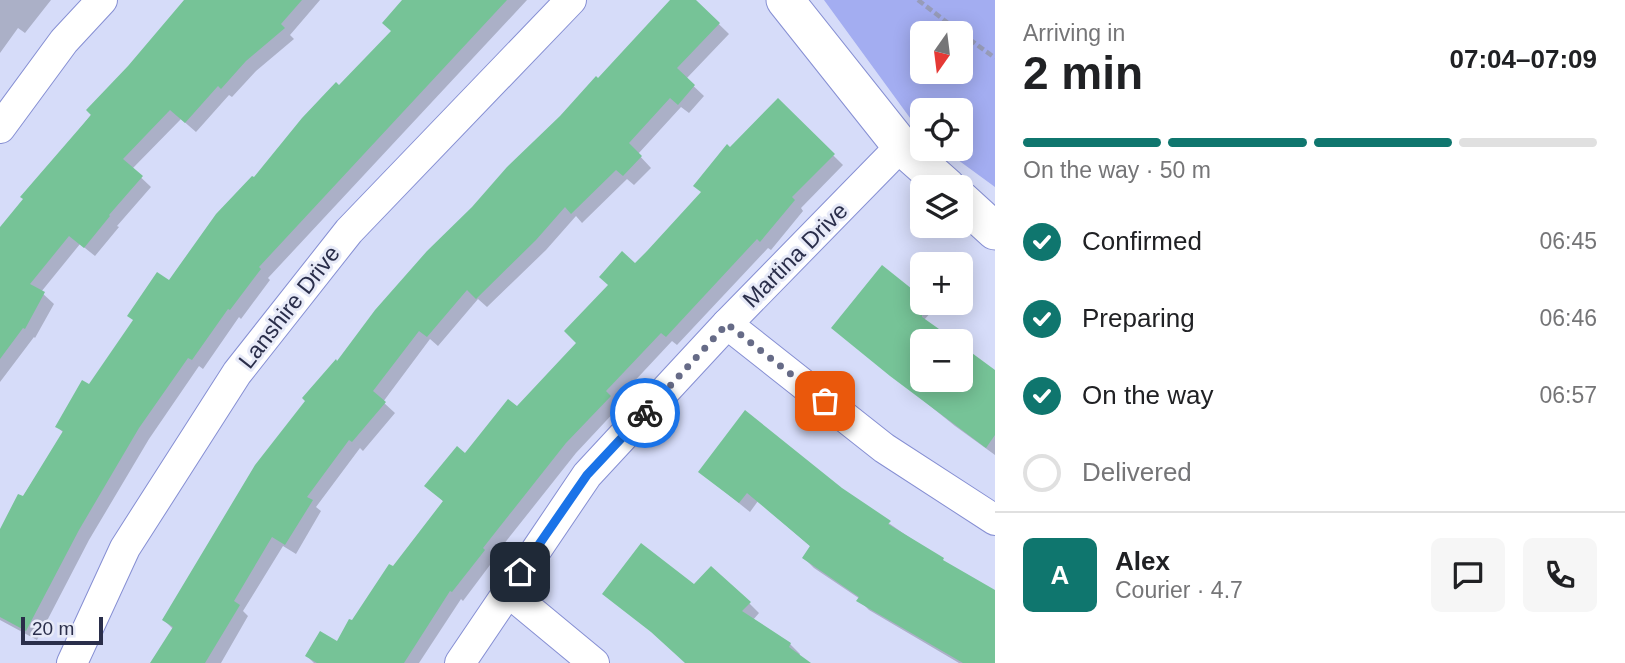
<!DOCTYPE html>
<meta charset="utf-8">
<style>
:root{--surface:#fff;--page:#f6f6f6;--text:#202124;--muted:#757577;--line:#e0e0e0;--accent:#0f766e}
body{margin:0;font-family:Helvetica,sans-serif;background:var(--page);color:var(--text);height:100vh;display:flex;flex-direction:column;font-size:26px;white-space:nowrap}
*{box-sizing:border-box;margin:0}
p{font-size:23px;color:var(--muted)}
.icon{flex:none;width:38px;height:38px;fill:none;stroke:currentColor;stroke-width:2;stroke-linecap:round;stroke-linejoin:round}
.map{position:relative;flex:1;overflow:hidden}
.side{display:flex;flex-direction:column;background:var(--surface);width:630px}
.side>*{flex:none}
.needle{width:46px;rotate:194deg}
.buttons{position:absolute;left:910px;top:21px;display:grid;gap:14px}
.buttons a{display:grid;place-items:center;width:63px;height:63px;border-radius:10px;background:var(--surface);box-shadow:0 4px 18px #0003;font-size:35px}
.scale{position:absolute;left:21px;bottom:18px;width:82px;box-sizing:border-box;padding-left:7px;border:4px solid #2a2e4a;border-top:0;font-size:19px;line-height:24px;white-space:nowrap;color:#2a2e4a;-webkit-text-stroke:5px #e7eaf8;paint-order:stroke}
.pin{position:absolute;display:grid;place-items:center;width:60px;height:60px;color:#fff;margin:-30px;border-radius:14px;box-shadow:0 4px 10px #0006}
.courier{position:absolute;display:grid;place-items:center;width:70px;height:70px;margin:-35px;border:5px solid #1a73e8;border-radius:50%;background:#fff;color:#222;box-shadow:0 2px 9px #0007}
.overview em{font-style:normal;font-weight:600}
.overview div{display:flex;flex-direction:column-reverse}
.overview{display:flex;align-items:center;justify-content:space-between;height:119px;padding:0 28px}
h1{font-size:46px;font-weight:600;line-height:52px}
.bar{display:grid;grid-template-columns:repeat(4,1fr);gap:10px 7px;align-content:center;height:84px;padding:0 28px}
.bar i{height:9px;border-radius:5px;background:var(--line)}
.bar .selected{background:var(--accent)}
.bar p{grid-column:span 4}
.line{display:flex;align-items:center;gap:18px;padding:0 28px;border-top:2px solid var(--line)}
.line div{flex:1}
.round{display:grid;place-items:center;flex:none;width:74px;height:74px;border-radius:10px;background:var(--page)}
ol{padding:0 28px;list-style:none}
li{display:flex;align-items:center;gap:21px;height:77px}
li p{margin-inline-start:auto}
li .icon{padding:7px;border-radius:50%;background:var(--accent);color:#fff;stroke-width:4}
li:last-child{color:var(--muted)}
li i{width:38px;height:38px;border:4px solid var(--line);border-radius:50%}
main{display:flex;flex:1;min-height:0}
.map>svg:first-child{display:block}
.green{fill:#a3adf1;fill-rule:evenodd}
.shadow{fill:#0003}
.building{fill:#76c397}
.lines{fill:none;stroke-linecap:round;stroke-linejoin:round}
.minor-casing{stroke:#868fd3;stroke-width:32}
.tertiary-casing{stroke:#868fd3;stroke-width:39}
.path{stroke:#979cb9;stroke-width:4.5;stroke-dasharray:7 3.5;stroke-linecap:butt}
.minor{stroke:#fff;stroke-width:30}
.tertiary{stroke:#fff;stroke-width:37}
.done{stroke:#666b87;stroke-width:7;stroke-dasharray:0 12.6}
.route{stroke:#1a73e8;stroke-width:9}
.labels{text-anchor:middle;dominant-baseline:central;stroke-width:6;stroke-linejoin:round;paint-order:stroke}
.street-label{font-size:23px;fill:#2a2e4a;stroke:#e7eaf8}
</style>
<main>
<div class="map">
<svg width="995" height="663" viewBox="0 0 995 663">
<rect width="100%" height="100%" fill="#d6dcf9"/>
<path class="green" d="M824 0H995V187L943 149H961V110H922L921 133ZM922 33H961V72H922Z"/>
<g class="shadow">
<path d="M0 0H51L25 33 18 28 0 53Z"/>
<path d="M187 0H320L290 35 294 39 256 71 232 97 229 95 196 132 181 119 132 169 151 187 117 226 119 227 95 256 80 244 41 292 54 304 35 338 34 337 0 382V229L129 67Z"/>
<path d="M405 0H527L268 278 270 280 241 319 239 317 203 369 199 366 149 439 89 540 37 640 0 620V532L64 433 57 427 169 283 255 180 393 32Z"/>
<path d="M673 0H694L729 34 686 79 704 96 689 113 681 107 638 154 651 168 634 185 627 179 582 223 576 216 546 250 487 307 478 299 438 346 430 339 383 402 395 413 363 451 360 448 316 507 321 511 296 554 283 546 243 611 248 616 221 663H152L173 629 164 620 337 363Z"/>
<path d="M778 101 843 165 801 208 803 211 771 250 768 248 677 345 672 341 615 402 619 407 576 453 492 559 493 561 463 601 461 599 419 663H314L307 656 337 643 444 502 427 486 518 408 578 343 636 265 702 193 730 149Z"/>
<path d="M882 267 933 310 924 320 953 341H922V380H961V347L995 372V455L955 426 833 328Z"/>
<path d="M700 472 840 489 950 566 995 592V663H959L869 610 859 600 860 599 814 568 804 558 811 547 758 501 750 512Z"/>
<path d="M695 586 749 603 759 613 753 620 790 644 800 654 799 656 808 663H687L664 641 604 594Z"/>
</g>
<g class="building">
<path d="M184 0H302L281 24 285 28 246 61 221 89 218 86 185 123 170 110 123 159 143 176 109 215 110 216 84 248 69 236 30 284 45 292 25 329 23 328 0 359V227L23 199 20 197 91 115 86 110 128 66Z"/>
<path d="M402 0H507L259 267 261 269 230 310 228 309 192 360 188 358 139 428 79 530 26 631 0 617V529L18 494 23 496 63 431 55 427 82 380 89 384 133 320 127 316 157 272 169 280 216 214 252 176 254 177 302 118 336 82 339 85 391 31 382 23Z"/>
<path d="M670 0H696L720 23 677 68 695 85 678 105 670 98 629 143 642 156 623 176 616 170 571 214 565 207 536 240 476 299 467 290 427 337 419 331 373 391 386 402 352 442 349 440 307 497 313 500 285 545 272 537 234 601 240 605 205 663H150L173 627 162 620 255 465 305 401 302 398 336 359 337 361 375 310 427 251 472 207 507 167 560 116 596 76 598 78Z"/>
<path d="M778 98 835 154 792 197 795 200 760 242 757 239 666 337 661 333 606 391 611 396 566 443 483 548 485 550 452 592 450 591 404 663H317L305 656 320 631 337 641 349 619 352 620 389 564 393 566 443 501 424 486 457 446 465 453 508 399 517 406 576 343 564 331 608 285 599 277 622 251 635 263 647 251 701 192 693 186 727 144 730 147Z"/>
<path d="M882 265 922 297V317L956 341H922V380H961V345L995 370V435L986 448 890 376 831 328Z"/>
<path d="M745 410 842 488 891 521 888 524 944 558 943 560 995 590V663H963L856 601 859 597 802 558 810 546 747 493 739 503 698 472Z"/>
<path d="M641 543 694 584 711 566 751 602 742 611 791 643 789 647 811 663H685L651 632 602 594Z"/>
</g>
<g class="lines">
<g class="minor-casing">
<g id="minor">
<path d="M0 128 64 41 102 0"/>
<path d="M727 324 884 448 995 520"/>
<path d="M507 591 594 663"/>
<path d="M72 663 125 548 237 373 349 231 571 0"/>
<path d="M460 663 587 475 727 324 901 146"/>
</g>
</g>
<g class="tertiary-casing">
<g id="tertiary">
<path d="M785 0 901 146 947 187"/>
<path d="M961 200 995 231"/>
</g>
</g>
<g class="path">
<path d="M918 0 961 33"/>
<path d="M961 33 995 58"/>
</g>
<use href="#minor" class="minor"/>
<use href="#tertiary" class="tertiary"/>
</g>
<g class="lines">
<path class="done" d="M645 413 727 324 825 401"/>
<path class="route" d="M520 572 587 475 645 413"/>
</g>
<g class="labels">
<g class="street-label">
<text transform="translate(795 255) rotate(-45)">Martina Drive</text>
<text transform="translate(289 307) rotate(-52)">Lanshire Drive</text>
</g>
</g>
</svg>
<div class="buttons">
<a><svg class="needle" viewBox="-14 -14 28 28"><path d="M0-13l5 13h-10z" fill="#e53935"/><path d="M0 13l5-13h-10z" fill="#757577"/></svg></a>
<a><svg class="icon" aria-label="locate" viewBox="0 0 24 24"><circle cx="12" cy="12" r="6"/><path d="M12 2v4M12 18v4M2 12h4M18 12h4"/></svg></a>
<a><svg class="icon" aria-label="layers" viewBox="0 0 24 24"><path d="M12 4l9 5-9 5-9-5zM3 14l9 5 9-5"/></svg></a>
<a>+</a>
<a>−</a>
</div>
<div class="scale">20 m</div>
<div class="pin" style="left:825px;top:401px;background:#ea580c"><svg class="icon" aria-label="bag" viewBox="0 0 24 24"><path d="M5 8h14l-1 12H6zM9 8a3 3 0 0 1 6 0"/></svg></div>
<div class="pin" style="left:520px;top:572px;background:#1f2937"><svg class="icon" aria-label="home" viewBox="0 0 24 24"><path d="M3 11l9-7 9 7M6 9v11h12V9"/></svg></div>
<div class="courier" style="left:645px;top:413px"><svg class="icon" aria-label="bike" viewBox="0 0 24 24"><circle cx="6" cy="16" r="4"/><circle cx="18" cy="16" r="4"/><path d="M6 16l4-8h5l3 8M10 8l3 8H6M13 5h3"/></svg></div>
</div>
<section class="side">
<div class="overview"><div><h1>2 min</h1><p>Arriving in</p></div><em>07:04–07:09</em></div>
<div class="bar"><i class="selected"></i><i class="selected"></i><i class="selected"></i><i></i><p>On the way · 50 m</p></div>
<ol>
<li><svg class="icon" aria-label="check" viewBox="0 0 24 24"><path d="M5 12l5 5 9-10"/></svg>Confirmed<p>06:45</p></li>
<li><svg class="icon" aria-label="check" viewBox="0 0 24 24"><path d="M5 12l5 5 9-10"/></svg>Preparing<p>06:46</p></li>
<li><svg class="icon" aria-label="check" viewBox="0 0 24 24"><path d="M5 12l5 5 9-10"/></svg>On the way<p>06:57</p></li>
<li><i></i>Delivered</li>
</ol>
<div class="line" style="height:126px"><b class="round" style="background:var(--accent);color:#fff">A</b><div><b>Alex</b><p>Courier · 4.7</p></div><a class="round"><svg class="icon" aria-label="chat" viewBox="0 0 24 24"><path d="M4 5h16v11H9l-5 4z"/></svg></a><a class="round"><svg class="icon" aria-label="phone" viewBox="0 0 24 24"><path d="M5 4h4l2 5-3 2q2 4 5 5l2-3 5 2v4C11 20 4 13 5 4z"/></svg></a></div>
</section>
</main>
